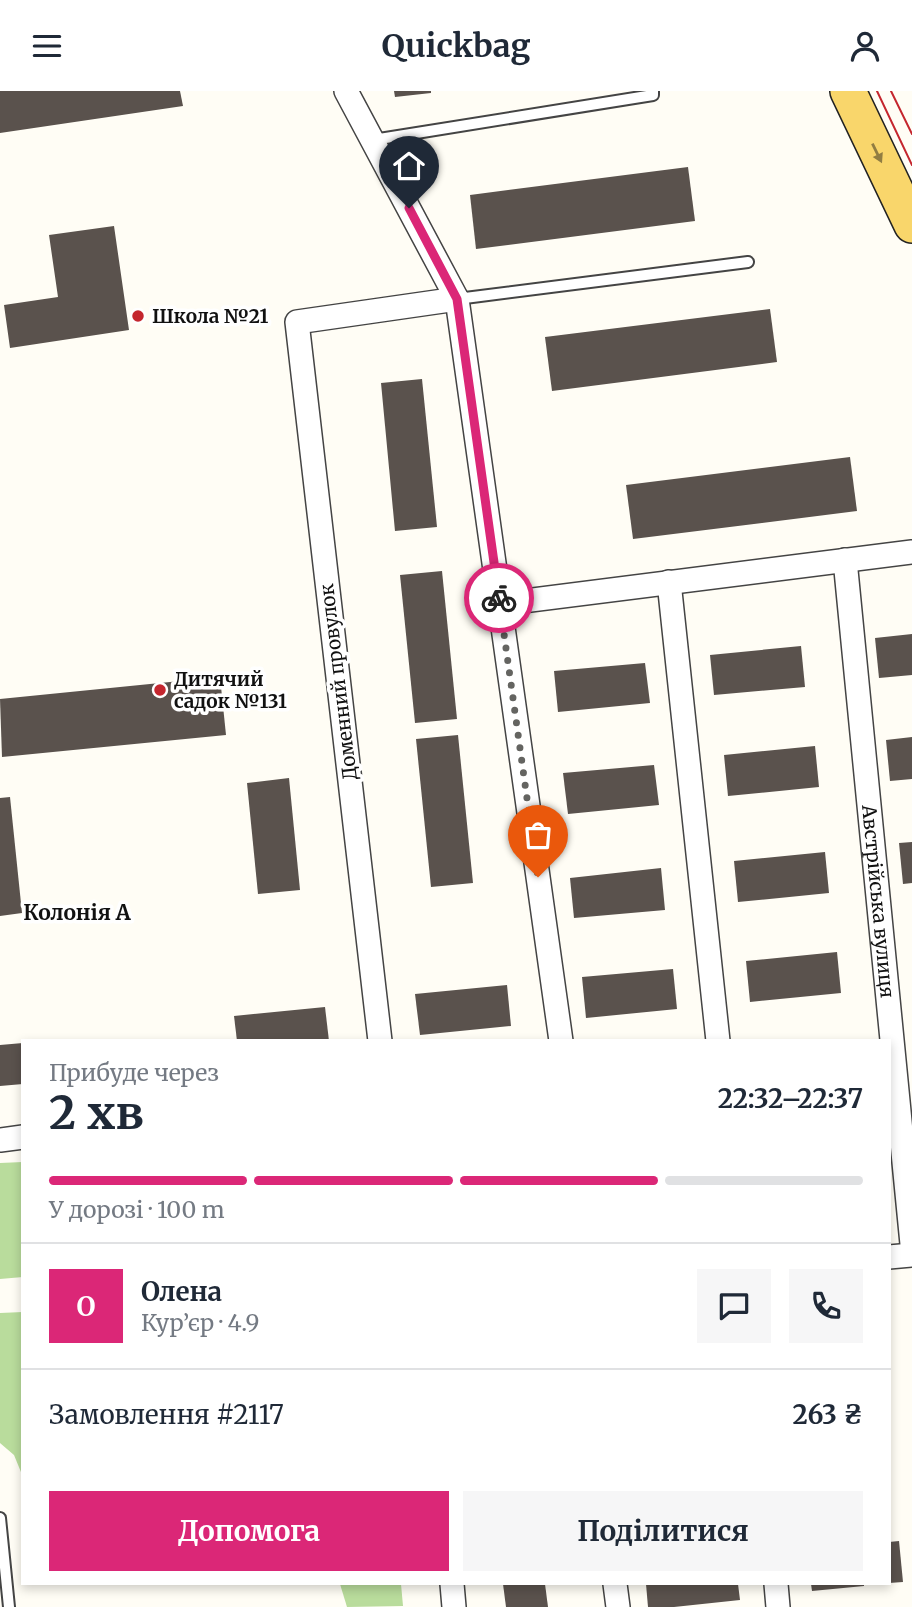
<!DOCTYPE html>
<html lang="uk">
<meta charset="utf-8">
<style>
:root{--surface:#fff;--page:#f6f6f7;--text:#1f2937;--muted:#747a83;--line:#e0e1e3;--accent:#db2777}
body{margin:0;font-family:Merriweather,serif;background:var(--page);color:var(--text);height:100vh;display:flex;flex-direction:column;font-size:26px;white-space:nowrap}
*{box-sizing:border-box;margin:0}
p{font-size:23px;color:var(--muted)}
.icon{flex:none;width:38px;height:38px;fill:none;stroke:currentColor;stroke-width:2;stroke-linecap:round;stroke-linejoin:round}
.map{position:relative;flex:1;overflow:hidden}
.sheet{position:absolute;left:21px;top:948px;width:870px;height:546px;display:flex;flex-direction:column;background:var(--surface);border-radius:0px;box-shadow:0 4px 10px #0003}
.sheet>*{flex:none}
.pin{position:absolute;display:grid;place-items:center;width:60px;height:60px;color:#fff;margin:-72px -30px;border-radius:50% 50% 50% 0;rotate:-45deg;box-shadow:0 0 7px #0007}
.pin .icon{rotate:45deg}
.courier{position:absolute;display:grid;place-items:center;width:70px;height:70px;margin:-35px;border:5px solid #db2777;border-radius:50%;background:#fff;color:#222;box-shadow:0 2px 9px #0007}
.head em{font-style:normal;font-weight:700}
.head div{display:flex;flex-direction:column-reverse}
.head{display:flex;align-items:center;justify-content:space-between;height:119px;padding:0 28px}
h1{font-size:46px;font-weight:700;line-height:52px}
.bar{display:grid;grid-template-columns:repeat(4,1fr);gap:10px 7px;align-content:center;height:84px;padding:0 28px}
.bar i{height:9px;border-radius:5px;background:var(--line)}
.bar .on{background:var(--accent)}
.bar p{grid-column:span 4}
.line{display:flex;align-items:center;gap:18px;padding:0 28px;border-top:2px solid var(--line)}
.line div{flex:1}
.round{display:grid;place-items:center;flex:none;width:74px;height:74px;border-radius:0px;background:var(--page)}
.action{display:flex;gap:14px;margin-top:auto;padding:14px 28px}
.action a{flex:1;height:80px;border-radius:0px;background:var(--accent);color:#fff;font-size:28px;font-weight:700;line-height:80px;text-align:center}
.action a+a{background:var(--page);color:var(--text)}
header{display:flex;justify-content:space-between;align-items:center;height:91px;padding:0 28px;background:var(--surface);font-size:32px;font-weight:700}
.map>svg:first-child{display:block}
.forest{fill:#b9dc9c}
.building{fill:#5a524d}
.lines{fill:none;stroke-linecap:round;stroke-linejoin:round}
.lane-casing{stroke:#444;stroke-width:14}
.street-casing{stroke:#444;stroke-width:26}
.primary-casing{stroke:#222;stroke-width:38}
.lane{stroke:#fff;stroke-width:10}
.street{stroke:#fff;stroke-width:23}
.primary{stroke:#f9d66b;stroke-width:35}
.tram{stroke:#c4262e;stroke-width:2}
.oneway{fill:#917d42}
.done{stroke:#646461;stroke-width:7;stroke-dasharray:0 12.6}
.route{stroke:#db2777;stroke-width:9}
.poi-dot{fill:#c4262e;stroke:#fff;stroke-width:2.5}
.labels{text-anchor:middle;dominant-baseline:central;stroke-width:7;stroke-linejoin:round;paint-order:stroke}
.poi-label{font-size:19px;font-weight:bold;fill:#111;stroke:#fff;text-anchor:start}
.street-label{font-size:19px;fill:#111;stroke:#fff}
.neighbourhood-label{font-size:21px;font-weight:bold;fill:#111;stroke:#fff}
</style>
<header><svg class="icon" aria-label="menu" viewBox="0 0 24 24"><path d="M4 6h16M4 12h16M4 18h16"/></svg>Quickbag<svg class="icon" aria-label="person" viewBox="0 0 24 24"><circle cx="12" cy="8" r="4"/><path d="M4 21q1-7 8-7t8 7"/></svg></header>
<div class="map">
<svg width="912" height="1516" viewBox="0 0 912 1516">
<rect width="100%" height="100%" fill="#fffdf5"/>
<g class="forest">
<path d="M23 1071V1186L0 1188V1072Z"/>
<path d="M23 1221V1386L14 1364 0 1352V1222Z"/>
<path d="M340 1493H401L403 1515 347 1516Z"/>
</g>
<g class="building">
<path d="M0 0H180L183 15 0 42Z"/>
<path d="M394 0H431V2L395 6Z"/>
<path d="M688 76 695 130 476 158 470 104Z"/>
<path d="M114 135 129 239 10 257 4 214 58 206 49 144Z"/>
<path d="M770 218 777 271 552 300 545 246Z"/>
<path d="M422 288 437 436 395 440 381 292Z"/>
<path d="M850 366 857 420 633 448 626 394Z"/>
<path d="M442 480 457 628 415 632 400 484Z"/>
<path d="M912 543V584L879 587 875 547Z"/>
<path d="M801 555 805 596 714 604 710 564Z"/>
<path d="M645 572 650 612 558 621 554 580Z"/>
<path d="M220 586 226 644 2 666 0 608Z"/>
<path d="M458 644 473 792 431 796 416 648Z"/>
<path d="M912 646V688L890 690 886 649Z"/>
<path d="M815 655 819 696 728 705 724 664Z"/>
<path d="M654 674 659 714 568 723 563 682Z"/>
<path d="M289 687 300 799 258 803 247 692Z"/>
<path d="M10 706 22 822 0 825V707Z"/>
<path d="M912 751V792L903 793 899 752Z"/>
<path d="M825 761 829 802 738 811 734 770Z"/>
<path d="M661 777 665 819 574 827 570 787Z"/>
<path d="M837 861 841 902 750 911 746 870Z"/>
<path d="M673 878 677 918 586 927 582 886Z"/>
<path d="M507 894 511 935 420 944 415 903Z"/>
<path d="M325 916 329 950H237L234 925Z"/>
<path d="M23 952V993L0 995V954Z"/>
<path d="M899 1450 903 1491 889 1492V1451Z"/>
<path d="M503 1493H545L548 1516H506Z"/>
<path d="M646 1493H738L740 1509 674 1516H648Z"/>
<path d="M811 1493H864V1495L812 1500Z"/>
</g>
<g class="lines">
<g class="lane-casing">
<g id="lane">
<path d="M373 49 653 4V0"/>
<path d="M457 208 748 171"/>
<path d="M0 1427 9 1516"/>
</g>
</g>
<g class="street-casing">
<g id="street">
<path d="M346 0 457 208 561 950"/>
<path id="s1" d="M845 469 912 1153"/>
<path d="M669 491 718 950"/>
<path d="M500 513 912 461"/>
<path d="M380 950 297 231 457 208"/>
<path d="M0 1049 23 1046"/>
<path d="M889 1166 912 1164"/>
<path d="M452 1493 454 1516"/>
<path d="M615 1493 618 1516"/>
<path d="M776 1493 778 1516"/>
</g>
</g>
<g class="primary-casing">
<path id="primary" d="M848 0 912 134"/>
</g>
<use href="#lane" class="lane"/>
<use href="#street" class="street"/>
<use href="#primary" class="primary"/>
<g class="tram">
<path d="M877 0 912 74"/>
<path d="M891 0 912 43"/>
</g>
</g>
<defs><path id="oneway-solid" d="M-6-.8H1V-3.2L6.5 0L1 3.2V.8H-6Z" transform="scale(1.75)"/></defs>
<use class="oneway" href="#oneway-solid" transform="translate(877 62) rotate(64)"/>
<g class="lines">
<path class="done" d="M499 507 538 786"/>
<path class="route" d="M409 117 457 208 499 507"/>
</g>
<g class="poi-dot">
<circle cx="138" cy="225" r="7"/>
<circle cx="160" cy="599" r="7"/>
</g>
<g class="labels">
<g class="poi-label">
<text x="152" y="225">Школа №21</text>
<text x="174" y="588">Дитячий<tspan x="174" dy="22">садок №131</tspan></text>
</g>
<g class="street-label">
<text transform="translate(338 591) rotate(-97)">Доменний провулок</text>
<text stroke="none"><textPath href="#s1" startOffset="343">Австрійська вулиця</textPath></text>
</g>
<g class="neighbourhood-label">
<text x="77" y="821">Колонія А</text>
</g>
</g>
</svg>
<div class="pin" style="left:538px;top:786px;background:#ea580c"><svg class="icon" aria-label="bag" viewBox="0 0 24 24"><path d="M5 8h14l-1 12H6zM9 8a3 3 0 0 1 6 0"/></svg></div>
<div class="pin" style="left:409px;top:117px;background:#1f2937"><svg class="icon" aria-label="home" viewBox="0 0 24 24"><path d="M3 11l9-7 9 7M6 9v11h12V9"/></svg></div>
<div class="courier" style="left:499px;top:507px"><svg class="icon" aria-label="bike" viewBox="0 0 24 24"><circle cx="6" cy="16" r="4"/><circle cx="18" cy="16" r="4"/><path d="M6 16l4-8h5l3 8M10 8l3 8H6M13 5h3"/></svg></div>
<section class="sheet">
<div class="head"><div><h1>2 хв</h1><p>Прибуде через</p></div><em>22:32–22:37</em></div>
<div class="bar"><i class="on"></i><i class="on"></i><i class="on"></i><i></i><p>У дорозі · 100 m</p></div>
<div class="line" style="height:126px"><b class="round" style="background:var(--accent);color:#fff">О</b><div><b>Олена</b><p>Кур’єр · 4.9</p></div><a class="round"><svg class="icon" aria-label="chat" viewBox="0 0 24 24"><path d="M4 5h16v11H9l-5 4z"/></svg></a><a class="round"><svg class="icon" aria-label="phone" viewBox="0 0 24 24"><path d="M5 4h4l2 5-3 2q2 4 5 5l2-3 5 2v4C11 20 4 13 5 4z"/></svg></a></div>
<div class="line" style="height:91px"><div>Замовлення #2117</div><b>263 ₴</b></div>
<div class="action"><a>Допомога</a><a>Поділитися</a></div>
</section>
</div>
